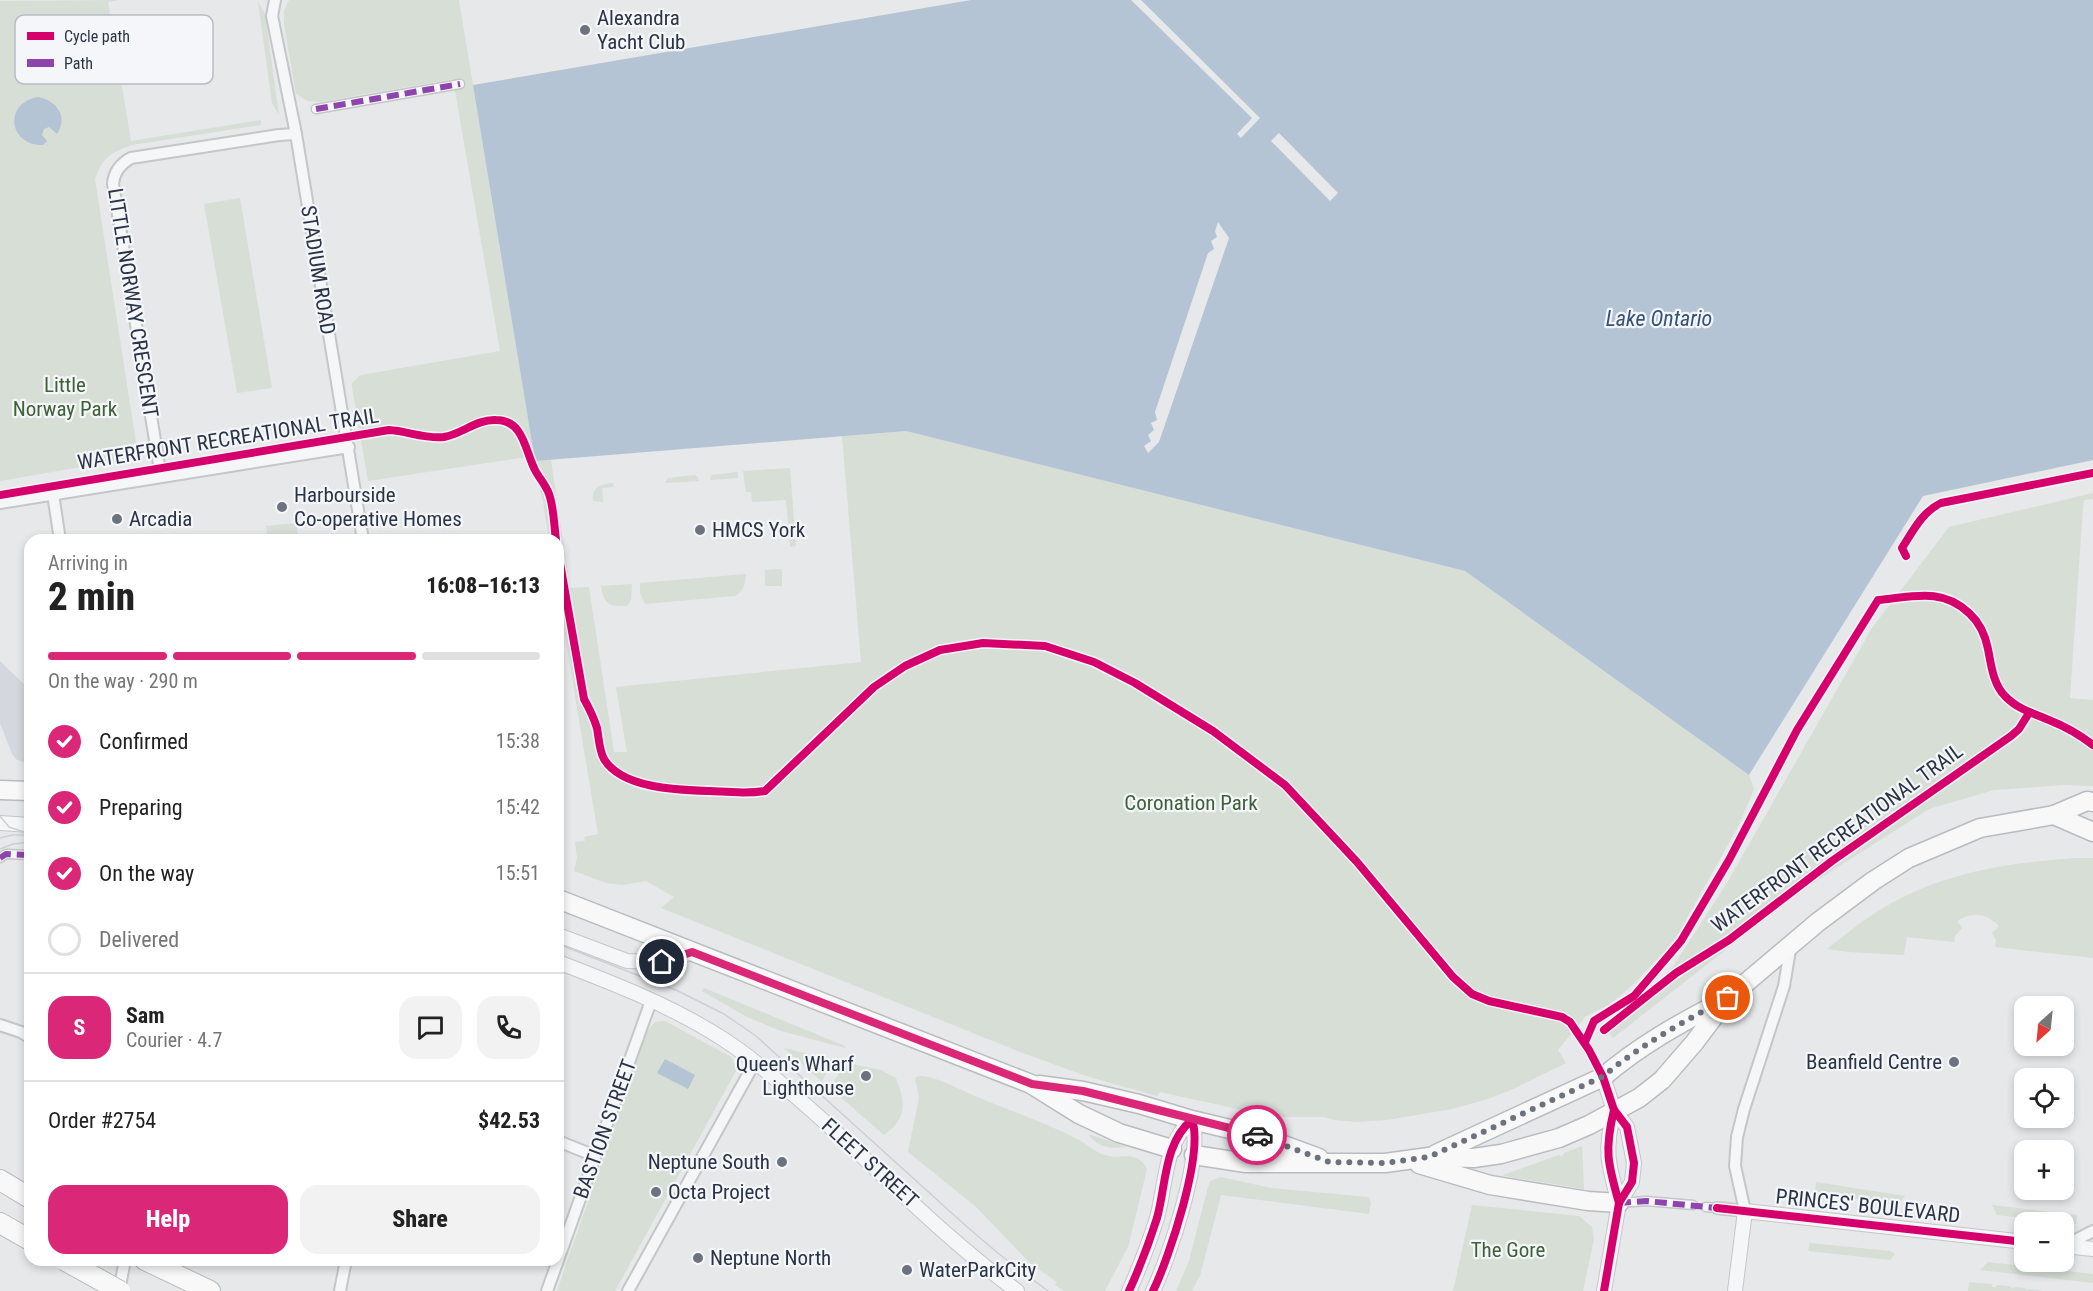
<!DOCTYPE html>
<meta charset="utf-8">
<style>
:root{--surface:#fff;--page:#f2f2f2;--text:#222;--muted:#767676;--line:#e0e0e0;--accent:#db2777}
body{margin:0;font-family:"Roboto Condensed",sans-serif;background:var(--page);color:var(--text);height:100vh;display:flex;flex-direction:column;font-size:22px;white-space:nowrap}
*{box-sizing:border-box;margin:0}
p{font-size:20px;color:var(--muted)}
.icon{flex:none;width:33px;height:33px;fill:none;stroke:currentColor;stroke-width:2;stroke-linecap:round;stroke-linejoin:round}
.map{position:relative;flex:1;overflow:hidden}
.sheet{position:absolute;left:24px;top:534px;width:540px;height:732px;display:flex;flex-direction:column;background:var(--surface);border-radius:18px;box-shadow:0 3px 9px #0003}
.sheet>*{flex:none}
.needle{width:39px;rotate:207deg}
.buttons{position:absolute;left:2014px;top:996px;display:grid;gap:12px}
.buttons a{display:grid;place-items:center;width:60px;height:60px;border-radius:12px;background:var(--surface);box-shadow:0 3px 9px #0003;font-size:30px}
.pin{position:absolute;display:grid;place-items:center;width:51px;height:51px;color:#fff;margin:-26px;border:3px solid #fff;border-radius:50%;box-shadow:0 2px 6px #0007}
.courier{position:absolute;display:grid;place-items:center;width:60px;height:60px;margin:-30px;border:4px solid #db2777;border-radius:50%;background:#fff;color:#222;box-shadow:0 2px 8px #0007}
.summary em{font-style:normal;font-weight:800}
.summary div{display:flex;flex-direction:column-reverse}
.summary{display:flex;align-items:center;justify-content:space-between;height:102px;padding:0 24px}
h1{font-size:39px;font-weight:800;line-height:45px}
.bar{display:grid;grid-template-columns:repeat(4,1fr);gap:9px 6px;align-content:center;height:72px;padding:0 24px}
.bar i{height:8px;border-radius:4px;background:var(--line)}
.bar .current{background:var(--accent)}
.bar p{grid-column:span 4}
.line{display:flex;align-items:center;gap:15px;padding:0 24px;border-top:2px solid var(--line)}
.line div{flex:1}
.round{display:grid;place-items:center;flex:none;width:63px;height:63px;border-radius:18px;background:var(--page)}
ol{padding:0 24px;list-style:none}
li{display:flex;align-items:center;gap:18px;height:66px}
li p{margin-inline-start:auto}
li .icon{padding:6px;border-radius:50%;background:var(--accent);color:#fff;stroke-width:4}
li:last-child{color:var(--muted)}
li i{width:33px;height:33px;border:3px solid var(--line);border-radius:50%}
.button{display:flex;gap:12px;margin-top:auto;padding:12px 24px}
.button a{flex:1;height:69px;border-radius:18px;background:var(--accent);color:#fff;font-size:24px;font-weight:800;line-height:69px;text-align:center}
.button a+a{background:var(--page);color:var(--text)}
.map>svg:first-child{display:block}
.built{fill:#d4d7dd}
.green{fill:#d6ded6}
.water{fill:#b4c4d5;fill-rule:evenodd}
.pier{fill:#e6e8ea}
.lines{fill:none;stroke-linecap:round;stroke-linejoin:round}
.pedestrian-casing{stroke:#c4c6c8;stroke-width:11}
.minor-casing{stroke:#c4c6c8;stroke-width:14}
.tertiary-casing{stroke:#c4c6c8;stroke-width:16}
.trunk-casing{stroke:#b8bbbf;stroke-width:21}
.motorway-casing{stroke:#b8bbbf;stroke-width:22}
.pedestrian{stroke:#f5f6f7;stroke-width:8}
.minor{stroke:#f5f6f7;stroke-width:10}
.tertiary{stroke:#f5f6f7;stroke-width:14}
.trunk{stroke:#f8f8f8;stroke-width:18}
.motorway{stroke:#f8f8f8;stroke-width:20}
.tram{stroke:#cecfd2;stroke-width:1.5}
.motorway-bridge-casing{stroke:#b8bbbf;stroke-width:22;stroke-linecap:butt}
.motorway-bridge{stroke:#f8f8f8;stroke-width:20}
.quiet{stroke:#8e44ad;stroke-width:6;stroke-dasharray:12 6;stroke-linecap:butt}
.cycleway-casing{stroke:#f4f6f9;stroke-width:11}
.cycleway{stroke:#d6006c;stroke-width:8}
.done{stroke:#6c737f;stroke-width:6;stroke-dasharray:0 10.8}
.route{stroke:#db2777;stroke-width:8}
.poi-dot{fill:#6c737f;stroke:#f4f6f9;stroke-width:2}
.labels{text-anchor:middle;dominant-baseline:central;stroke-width:4.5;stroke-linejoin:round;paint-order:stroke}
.poi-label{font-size:21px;fill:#2b3445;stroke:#f4f6f9;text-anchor:start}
.street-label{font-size:21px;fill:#2b3445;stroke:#f4f6f9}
.park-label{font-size:21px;fill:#3f6138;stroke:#f4f6f9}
.water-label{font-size:22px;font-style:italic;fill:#34527a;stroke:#f4f6f9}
.key{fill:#f4f6f9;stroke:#b8bcc3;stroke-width:1.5}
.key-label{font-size:16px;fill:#2b3445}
</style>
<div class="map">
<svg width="2093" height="1291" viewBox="0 0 2093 1291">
<rect width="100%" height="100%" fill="#e6e8ea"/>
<path class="built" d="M0 661 30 690V764L17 760 12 754 0 723Z"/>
<g class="green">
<path d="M119 0 108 2 131 141 261 120V125L132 145C110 153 103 157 95 179L138 455 133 458 0 481V1Z"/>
<path d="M289 0H459L535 460H551L570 588 589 587 614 752H627L616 687 861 662 842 436 906 431 1465 571 1749 775 1754 789 1740 823 1677 936 1666 950 1636 982 1609 1005 1586 1016 1558 1050 1566 1063 1511 1090 1488 1099 1452 1109 1387 1120 1356 1122 1334 1120 1324 1117H1274L1160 1092 1157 1096 1086 1076 1023 1053 661 908 674 897 646 881 623 885 606 883 574 871 577 858 575 842 585 841 584 837 598 834 558 594V540H549L543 501 537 481 532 477 527 457 368 481 352 387V383L361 375 500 351 453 79 319 102 307 101 296 94 284 24V11Z"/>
<path d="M258 2 265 14 279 115 272 103Z"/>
<path d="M240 198 272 388 237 393 204 204Z"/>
<path d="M790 468 796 546 790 547 786 500 752 502 751 492H746L743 471Z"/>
<path d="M738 472V478L710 480 711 475Z"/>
<path d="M695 475 698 477 699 481 665 483 668 478Z"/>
<path d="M613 483 614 487 602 488 603 502 593 501C591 488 601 484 613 483Z"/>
<path d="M2093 493V499L2084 500 2083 507 2070 698 2093 700V786L2064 785 1994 790 1929 809 1805 888 1613 1038 1604 1027 1644 997 1674 965 1727 883 1872 628 1949 527Z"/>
<path d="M296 523 299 540H268L266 526Z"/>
<path d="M780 569 782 570V586H765V570Z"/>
<path d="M746 574C745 584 744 591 735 596L645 604 640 593V583Z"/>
<path d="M632 584 631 600 627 606C609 607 604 604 601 586Z"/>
<path d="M2076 858H2093V958L1995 947 1996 941 1992 933 1999 926C1987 913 1972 911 1957 921L1962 928 1955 936 1954 942 1907 937 1904 955 1849 952 1827 949C1845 935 1863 920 1883 908 1944 872 2007 863 2076 858Z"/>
<path d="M704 988 845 1046V1048L781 1031 747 1017 702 991Z"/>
<path d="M665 1021 731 1057 737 1069 615 1291H557L647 1031 655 1022Z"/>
<path d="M784 1048 838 1061 827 1071 822 1082Z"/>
<path d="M852 1064 881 1070 896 1078C905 1102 908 1118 884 1135L830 1088 841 1070Z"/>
<path d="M919 1076C935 1075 964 1092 980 1098 1012 1112 1047 1123 1079 1140 1087 1144 1094 1151 1102 1154 1120 1162 1135 1147 1147 1169L1128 1247 1105 1291H1064L1055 1285 1057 1282 1032 1265 975 1206 908 1152 919 1098 915 1078Z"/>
<path d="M1088 1134 1127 1147C1110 1149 1099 1148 1088 1134Z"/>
<path d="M1582 1146 1584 1189 1504 1176 1503 1175 1559 1155 1562 1157 1564 1153Z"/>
<path d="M1221 1177 1271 1188 1368 1197 1371 1202 1369 1214 1221 1195 1200 1276 1192 1291H1176L1189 1261 1208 1187 1210 1181Z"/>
<path d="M1816 1182 1905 1196 1898 1204 1815 1194Z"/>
<path d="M1472 1205 1579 1216 1592 1227 1594 1239 1583 1291H1453Z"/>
<path d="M1992 1205 2077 1215 2076 1224 1997 1215Z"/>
<path d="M1810 1243 1890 1251 1895 1254 1890 1260 1808 1251Z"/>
<path d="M1988 1262 2093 1274V1283L1980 1270Z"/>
<path d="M1969 1282 1992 1284V1287H1996L1997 1285 2009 1286 2013 1289 2014 1287 2026 1288V1290L2030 1289 2042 1291H1968Z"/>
</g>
<g class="water">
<path d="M971 0H1131L1252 118 1237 134 1241 138 1260 118 1141 0H2093V460L1923 496 1749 775 1465 571 906 431 535 461 473 85ZM1218 222 1229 238 1159 442 1148 453 1144 446 1151 441 1148 435 1154 430 1151 423 1157 420 1155 412 1208 253 1214 249 1211 241 1217 237 1215 231Z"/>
<path d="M38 97C56 100 69 117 57 134L49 127 44 129 42 135 47 141 43 145C9 146 3 103 38 97Z"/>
<path d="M665 1059 695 1075 688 1089 657 1073Z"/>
</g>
<path class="pier" d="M1279 133 1338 193 1330 201 1271 141Z"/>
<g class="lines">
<g class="pedestrian-casing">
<g id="pedestrian">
<path d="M316 109 460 84"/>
<path d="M0 858 6 854 30 855"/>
<path d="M1619 1203 1646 1201 1693 1205"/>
<path d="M1706 1207 1717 1208"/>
</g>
</g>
<g class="minor-casing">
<g id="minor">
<path d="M275 0 272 16 296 134 363 540"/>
<path d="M161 477 113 184C114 172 120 164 131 158L279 135 296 134"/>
<path d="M53 494 60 540"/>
<path d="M0 503 349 447"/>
<path d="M0 1025 21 1032 30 1038"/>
<path d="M558 1141 595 1156"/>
<path d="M1717 1208 1745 1211 1735 1166 1737 1137 1744 1109 1784 986 1791 944"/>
<path d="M2064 1246 2093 1231"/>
<path d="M119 1291 125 1260"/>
<path d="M340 1291 346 1260"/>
<path d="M547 1291 651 1001"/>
<path d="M628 1291 755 1062"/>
</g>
</g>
<g class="tertiary-casing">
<g id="tertiary">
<path d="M0 823 30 825"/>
<path d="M558 935 627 961 662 962 692 952"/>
<path d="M558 962C615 984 672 1006 723 1039 751 1057 776 1079 801 1101 874 1164 940 1235 1017 1291"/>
<path d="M1603 1077 1614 1110 1627 1127 1634 1163 1632 1182 1619 1203 1604 1291"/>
<path d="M1614 1110C1604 1151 1608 1164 1619 1203"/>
<path d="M2064 1246 2093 1249"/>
<path d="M1129 1291C1140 1267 1149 1243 1157 1218 1166 1186 1164 1142 1192 1120 1204 1154 1169 1258 1153 1291"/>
<path d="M1735 1291 1745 1211 2025 1242"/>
</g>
</g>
<g class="trunk-casing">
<g id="trunk">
<path d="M0 790 30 791"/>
<path d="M2054 815 2093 832"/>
<path d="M558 899 1031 1084 1079 1114 1119 1133 1172 1149"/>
<path d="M1039 1085 1083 1091 1139 1104 1192 1120 1259 1136 1319 1158"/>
<path d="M1436 1154 1603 1077C1639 1046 1680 1023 1723 1001"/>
<path d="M1194 1155 1246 1163H1385L1429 1157 1474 1158 1501 1154 1559 1138 1589 1125 1639 1098 1662 1080 1694 1043 1728 998 1818 922 1873 881 1909 858 1980 828 2054 815 2087 801 2093 802"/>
<path d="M1419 1164 1490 1185 1588 1201 1619 1203"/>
</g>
</g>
<g class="motorway-casing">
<g id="motorway">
<path d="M0 1180 30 1198"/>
<path d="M0 1223 30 1240"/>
<path d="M145 1260 210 1291"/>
</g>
</g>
<use href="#pedestrian" class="pedestrian"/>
<use href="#minor" class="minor"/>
<use href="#tertiary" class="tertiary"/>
<use href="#trunk" class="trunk"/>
<use href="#motorway" class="motorway"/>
<g class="tram">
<path d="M0 816 9 827 30 834"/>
<path d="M0 838 12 835H24"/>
<path d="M0 849 13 844 30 842"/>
<path d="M558 944 678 991 724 1014 756 1036 965 1225 999 1254 1048 1291"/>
</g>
<g class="motorway-bridge-casing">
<path id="motorway-bridge" d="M64 1260 120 1291"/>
</g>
<use href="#motorway-bridge" class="motorway-bridge"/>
<g class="quiet">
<path d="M316 109 460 84"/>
<path d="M0 858 6 854 30 855"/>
<path d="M1619 1203 1646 1201 1717 1208"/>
</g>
<g class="cycleway-casing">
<g id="cycleway">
<path d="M0 495 389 430C407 431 425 439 444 437 462 434 477 419 496 420 524 420 525 451 535 470 539 478 546 485 549 494 554 508 554 525 556 540"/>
<path d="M558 552 584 699C589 708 594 718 597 728 599 739 599 750 604 759 622 789 680 790 710 791 729 792 747 794 765 791L874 687 905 666 940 650 983 643 1045 646 1094 662 1135 683 1213 731 1285 785 1357 862 1453 977 1472 994 1489 1001 1562 1017 1570 1022 1589 1050 1603 1077 1614 1110 1627 1127 1634 1163 1632 1182 1619 1203 1604 1291"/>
<path d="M1906 556 1902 548C1913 531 1922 512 1941 503L2093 473"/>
<path d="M1604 1030 1676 973 1729 940 1832 861 2011 736 2019 729 2029 713"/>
<path d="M1585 1042 1594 1021 1634 996 1681 941 1729 860 1797 730 1878 600C1912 597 1942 587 1969 613 1980 623 1985 634 1988 649 1991 664 1993 684 2005 696 2017 709 2033 713 2049 720 2064 726 2080 735 2093 745"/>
<path d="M1614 1110C1604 1151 1608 1164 1619 1203"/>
<path d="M1717 1208 2025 1242"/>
<path d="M1129 1291C1140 1267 1149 1243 1157 1218 1166 1186 1164 1142 1192 1120 1204 1154 1169 1258 1153 1291"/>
</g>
</g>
<use href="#cycleway" class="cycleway"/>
</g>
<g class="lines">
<path class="done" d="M1257 1135 1329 1162 1385 1163 1429 1157 1602 1077C1641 1045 1684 1021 1728 998"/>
<path class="route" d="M662 962 692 952 1032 1084 1083 1091 1257 1135"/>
</g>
<g class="poi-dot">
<circle cx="585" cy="30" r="6"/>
<circle cx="282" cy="507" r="6"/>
<circle cx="117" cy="519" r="6"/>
<circle cx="700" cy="530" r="6"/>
<circle cx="1954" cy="1062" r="6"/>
<circle cx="866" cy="1076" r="6"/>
<circle cx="782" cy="1162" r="6"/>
<circle cx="656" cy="1192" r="6"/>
<circle cx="698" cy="1258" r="6"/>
<circle cx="907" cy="1270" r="6"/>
</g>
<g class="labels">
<g class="poi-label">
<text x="597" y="18">Alexandra<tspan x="597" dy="24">Yacht Club</tspan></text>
<text x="294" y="495">Harbourside<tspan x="294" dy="24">Co-operative Homes</tspan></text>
<text x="129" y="519">Arcadia</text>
<text x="712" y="530">HMCS York</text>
<text x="1942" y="1062" text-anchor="end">Beanfield Centre</text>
<text x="854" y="1064" text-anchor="end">Queen's Wharf<tspan x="854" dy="24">Lighthouse</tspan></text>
<text x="770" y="1162" text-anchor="end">Neptune South</text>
<text x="668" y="1192">Octa Project</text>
<text x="710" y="1258">Neptune North</text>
<text x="919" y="1270">WaterParkCity</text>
</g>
<g class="street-label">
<text transform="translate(318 270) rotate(81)">STADIUM ROAD</text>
<text transform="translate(133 303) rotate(81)">LITTLE NORWAY CRESCENT</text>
<text transform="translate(228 439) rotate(-9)">WATERFRONT RECREATIONAL TRAIL</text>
<text transform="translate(1837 838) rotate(-36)">WATERFRONT RECREATIONAL TRAIL</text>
<text transform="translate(605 1129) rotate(-70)">BASTION STREET</text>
<text transform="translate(870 1163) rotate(42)">FLEET STREET</text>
<text transform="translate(1868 1206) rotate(6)">PRINCES' BOULEVARD</text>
</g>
<g class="park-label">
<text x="65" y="385">Little<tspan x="65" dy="24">Norway Park</tspan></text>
<text x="1191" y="803">Coronation Park</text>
<text x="1508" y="1250">The Gore</text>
</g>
<g class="water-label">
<text x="1659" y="318">Lake Ontario</text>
</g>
</g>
<rect x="15" y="15" width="198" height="69" rx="9" class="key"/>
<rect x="27" y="32" width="27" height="8" fill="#d6006c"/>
<rect x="27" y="59" width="27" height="8" fill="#8e44ad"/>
<g class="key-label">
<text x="64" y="42">Cycle path</text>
<text x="64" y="69">Path</text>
</g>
</svg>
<div class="buttons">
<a><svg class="needle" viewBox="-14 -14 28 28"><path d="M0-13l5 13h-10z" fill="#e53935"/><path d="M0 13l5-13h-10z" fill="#767676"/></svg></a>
<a><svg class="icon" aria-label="locate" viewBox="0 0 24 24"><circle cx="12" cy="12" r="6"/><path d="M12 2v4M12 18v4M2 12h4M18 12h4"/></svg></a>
<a>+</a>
<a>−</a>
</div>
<div class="pin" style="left:1728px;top:998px;background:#ea580c"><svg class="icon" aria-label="bag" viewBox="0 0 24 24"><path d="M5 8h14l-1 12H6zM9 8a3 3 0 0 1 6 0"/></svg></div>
<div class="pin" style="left:662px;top:962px;background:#1f2937"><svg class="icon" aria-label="home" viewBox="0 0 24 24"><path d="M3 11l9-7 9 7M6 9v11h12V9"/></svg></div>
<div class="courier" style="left:1257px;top:1135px"><svg class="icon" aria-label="car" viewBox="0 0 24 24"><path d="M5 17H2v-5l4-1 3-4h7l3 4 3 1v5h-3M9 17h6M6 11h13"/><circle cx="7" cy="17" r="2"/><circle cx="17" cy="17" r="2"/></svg></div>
<section class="sheet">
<div class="summary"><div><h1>2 min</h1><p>Arriving in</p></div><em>16:08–16:13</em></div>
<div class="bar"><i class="current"></i><i class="current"></i><i class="current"></i><i></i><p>On the way · 290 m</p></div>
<ol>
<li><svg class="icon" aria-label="check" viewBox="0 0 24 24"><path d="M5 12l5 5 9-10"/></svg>Confirmed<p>15:38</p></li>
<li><svg class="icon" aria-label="check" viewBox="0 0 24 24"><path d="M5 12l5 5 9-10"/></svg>Preparing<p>15:42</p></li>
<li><svg class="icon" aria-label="check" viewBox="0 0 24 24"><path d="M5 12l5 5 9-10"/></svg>On the way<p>15:51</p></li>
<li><i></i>Delivered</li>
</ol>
<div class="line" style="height:108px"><b class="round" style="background:var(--accent);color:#fff">S</b><div><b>Sam</b><p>Courier · 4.7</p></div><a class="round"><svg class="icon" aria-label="chat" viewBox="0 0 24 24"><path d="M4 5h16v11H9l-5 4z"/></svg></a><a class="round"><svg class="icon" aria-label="phone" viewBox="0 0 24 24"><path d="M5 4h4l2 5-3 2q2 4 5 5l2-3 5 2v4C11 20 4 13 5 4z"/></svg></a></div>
<div class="line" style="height:78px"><div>Order #2754</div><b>$42.53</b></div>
<div class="button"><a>Help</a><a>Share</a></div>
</section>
</div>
